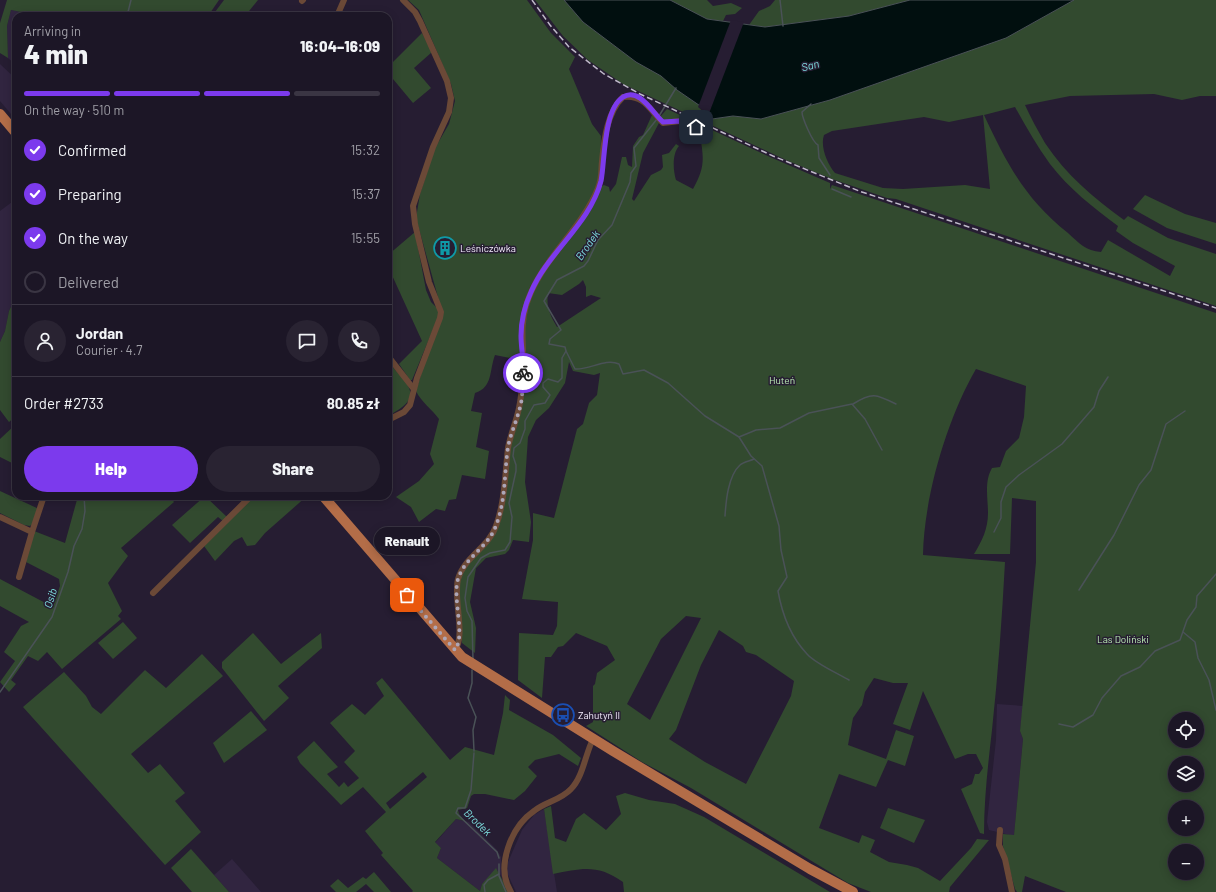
<!DOCTYPE html>
<meta charset="utf-8">
<style>
:root{--surface:#1c1626;--page:#292332;--text:#f1f3f6;--muted:#a09fa7;--line:#3a3543;--accent:#7c3aed}
body{margin:0;font-family:Barlow,sans-serif;background:var(--page);color:var(--text);height:100vh;display:flex;flex-direction:column;font-size:15px;white-space:nowrap}
*{box-sizing:border-box;margin:0}
p{font-size:13px;color:var(--muted)}
.icon{flex:none;width:22px;height:22px;fill:none;stroke:currentColor;stroke-width:2;stroke-linecap:round;stroke-linejoin:round}
.map{position:relative;flex:1;overflow:hidden}
.panel{position:absolute;left:12px;top:12px;width:380px;height:488px;display:flex;flex-direction:column;background:var(--surface);border-radius:12px;box-shadow:0 2px 10px #0003,0 0 0 1px var(--line)}
.panel>*{flex:none}
.tools{position:absolute;left:1168px;top:712px;display:grid;gap:8px}
.tools a{display:grid;place-items:center;width:36px;height:36px;border-radius:50%;background:var(--surface);box-shadow:0 2px 10px #0003,0 0 0 1px var(--line);font-size:20px}
.pin{position:absolute;display:grid;place-items:center;width:34px;height:34px;color:#fff;margin:-17px;border-radius:8px;box-shadow:0 2px 6px #0006}
.courier{position:absolute;display:grid;place-items:center;width:40px;height:40px;margin:-20px;border:3px solid #7c3aed;border-radius:50%;background:#fff;color:#222;box-shadow:0 1px 5px #0007}
.bubble{position:absolute;height:28px;border-radius:14px;background:var(--surface);box-shadow:0 2px 10px #0003,0 0 0 1px var(--line);font-size:13px;font-weight:800;line-height:28px;text-align:center}
.overview em{font-style:normal;font-weight:800}
.overview div{display:flex;flex-direction:column-reverse}
.overview{display:flex;align-items:center;justify-content:space-between;height:68px;padding:0 12px}
h1{font-size:26px;font-weight:800;line-height:30px}
.bar{display:grid;grid-template-columns:repeat(4,1fr);gap:6px 4px;align-content:center;height:48px;padding:0 12px}
.bar i{height:5px;border-radius:3px;background:var(--line)}
.bar .selected{background:var(--accent)}
.bar p{grid-column:span 4}
.line{display:flex;align-items:center;gap:10px;padding:0 12px;border-top:1px solid var(--line)}
.line div{flex:1}
.round{display:grid;place-items:center;flex:none;width:42px;height:42px;border-radius:21px;background:var(--page)}
ol{padding:0 12px;list-style:none}
li{display:flex;align-items:center;gap:12px;height:44px}
li p{margin-inline-start:auto}
li .icon{padding:4px;border-radius:50%;background:var(--accent);color:#fff;stroke-width:4}
li:last-child{color:var(--muted)}
li i{width:22px;height:22px;border:2px solid var(--line);border-radius:50%}
.primary-button{display:flex;gap:8px;margin-top:auto;padding:8px 12px}
.primary-button a{flex:1;height:46px;border-radius:24px;background:var(--accent);color:#fff;font-size:16px;font-weight:800;line-height:46px;text-align:center}
.primary-button a+a{background:var(--page);color:var(--text)}
.map>svg:first-child{display:block}
.built{fill:#312540}
.green{fill:#324a2f;fill-rule:evenodd}
.water{fill:#010f0f;stroke:#4a5257}
.pier{fill:#261d32}
.lines{fill:none;stroke-linecap:round;stroke-linejoin:round}
.stream{stroke:#4a5257;stroke-width:1.5}
.minor{stroke:#6b4937;stroke-width:6}
.primary{stroke:#b36d48;stroke-width:10}
.rail{stroke:#bfb9c9;stroke-width:1.5;stroke-dasharray:6 3;stroke-linecap:butt}
.done{stroke:#ada6b7;stroke-width:4;stroke-dasharray:0 7.2}
.route{stroke:#7c3aed;stroke-width:5}
.labels{text-anchor:middle;dominant-baseline:central;stroke-width:3;stroke-linejoin:round;paint-order:stroke}
.poi-label{font-size:10px;fill:#f5effe;stroke:#261d32;text-anchor:start}
.park-label{font-size:10px;fill:#bcedb5;stroke:#261d32}
.water-label{font-size:11px;font-style:italic;fill:#7dddde;stroke:#261d32}
</style>
<div class="map">
<svg width="1216" height="892" viewBox="0 0 1216 892">
<rect width="100%" height="100%" fill="#261d32"/>
<g class="built">
<path d="M11 10 41 16H16V65L8 58 7 26Z"/>
<path d="M0 64 16 79V120L0 101Z"/>
<path d="M16 199V296L9 311 5 331 0 342V211Z"/>
<path d="M997 704 1023 706 1020 731 1023 739 1014 836 989 830 987 822 996 740Z"/>
<path d="M544 809 557 892H516L507 873 508 862 522 830 534 815Z"/>
<path d="M456 819 469 822 497 850 501 857 502 878 497 870 482 884 480 891 437 858 441 848 435 843Z"/>
<path d="M232 859 261 892H229L214 875Z"/>
</g>
<g class="green">
<path d="M7 0H219L208 16H41L11 10 7 26 8 58 0 53V23Z"/>
<path d="M224 0H258L245 16H212Z"/>
<path d="M408 0H527L551 33 575 57 569 69 592 124 601 136 600 187 604 185 609 187 610 192 616 184 622 157H626L628 165 632 167 633 146 639 137 643 135 652 115 659 123 643 153 632 199 634 201 651 175 661 170 663 167 662 155 669 153 676 144 679 146C672 154 673 170 676 180L693 189C705 168 704 158 700 136H695L697 130 700 129V126L682 119 663 121 660 117 667 109 770 157 830 183V189L832 185 1216 313V892H1066L1025 876 1022 892H1017L1015 889 1003 846V834L1014 835 1023 739 1020 731 1036 562V501L1012 498 1010 554H974C982 541 988 529 988 513 988 498 984 482 992 468L1000 467 1006 451 1019 438 1024 417 1026 386 976 369C947 419 924 497 923 555L1005 562C1002 618 998 674 992 730 988 765 984 799 984 834L980 833 961 789 972 784 975 774H979L983 768 976 754H968L955 759 923 691 910 730 893 724 908 683H893L874 678 865 692 862 705 853 718 848 745 886 759 896 730 914 736 905 766 888 760 876 787 839 774 819 828 859 843 862 835 875 840 870 852 889 862 907 865 918 868 940 881 971 848 977 839 989 840 950 887 949 892H871L848 883 691 788 642 762 586 726 593 722V686L595 684 597 673 615 660 607 646 576 633 563 646 558 647 551 657H545L542 698 518 680 519 633 553 635 557 626 558 602 522 599 533 540V513L554 518 577 429 583 424 589 403 597 395 600 373 594 375 573 371 569 362 565 383 549 408 536 420 528 437 525 482 531 522 529 542 513 540 509 550 505 554 486 558 476 568 470 602 476 628 475 653 462 643 457 592 463 570 494 535 509 451 520 414 524 328 530 297 547 259 530 287 521 315V360L495 355C489 371 493 387 475 393L471 411 482 413 476 447 489 451 485 479 462 475 456 499 449 500 445 511 436 509 419 522 411 507 396 497 419 481 434 464 430 454 439 419C432 409 421 402 416 391L441 308 416 218 420 194 435 148 449 124 455 101 451 84 419 10ZM583 280 586 287V297L591 295 601 298 557 327C550 315 546 307 548 293L562 295 579 284ZM686 616 701 618 650 720 627 704 661 639ZM719 630 743 646 746 652 756 655 794 681 791 696 746 784 705 762 669 739 676 730 701 665ZM1175 719H1197V741H1175ZM1175 763H1197V785H1175ZM1175 807H1197V829H1175ZM1175 851H1197V873H1175Z"/>
<path d="M535 0H564L583 22 636 62 661 76 677 90 709 112 712 119 733 116 761 119 830 100 1006 38 1074 0H1216V96H1200L1182 100 1154 94 1070 96 1025 105C1031 118 1038 131 1045 143 1066 175 1094 198 1124 220L1128 216 1168 238 1216 254V306L896 199 887 198 832 179 786 160 623 84 588 60 563 36ZM1015 107C1026 127 1037 146 1050 164 1069 189 1094 208 1118 226L1116 231 1133 243 1175 266 1170 276 1108 240 1101 252C1086 251 1079 243 1068 233 1025 199 1007 164 984 115ZM983 115 990 189 965 185 903 189 883 188 835 173C827 164 820 146 824 135L832 131 924 117 949 122Z"/>
<path d="M670 0H707L713 6 731 3 742 8 735 14 726 15 723 21 707 19Z"/>
<path d="M775 0H910L849 16 765 27 749 25 759 11 770 6Z"/>
<path d="M422 33 432 52 414 68 431 88 413 103 388 73V67Z"/>
<path d="M1145 195 1185 214 1216 223V244L1167 228 1133 209Z"/>
<path d="M415 232 426 290 431 302 438 309 439 315 412 380H410L399 364 422 341 391 273 388 274V255Z"/>
<path d="M16 296V416L9 422 0 410V342L5 331 9 311Z"/>
<path d="M388 362C410 386 425 397 388 416Z"/>
<path d="M16 424V465L0 457V439Z"/>
<path d="M0 491 39 509 34 523 30 526 24 525 0 513Z"/>
<path d="M78 496H95V499L101 501 107 496H169L174 502 121 548 128 556 108 583 122 611 118 616 121 619 62 669 47 652 38 661 28 656 11 680 16 684 9 692 0 682 15 661 4 652 21 626 29 622 0 606V579L53 607 60 586 59 579 26 562 34 531 65 543Z"/>
<path d="M205 496 227 517 223 521 218 517 190 543 172 525Z"/>
<path d="M254 496H307L265 533 255 545 247 546 242 537 234 541 215 561 204 546Z"/>
<path d="M123 622 137 638 113 659 98 643Z"/>
<path d="M253 633 281 664 321 633 322 648 278 686 289 698 264 721 222 668V662Z"/>
<path d="M202 654 223 676 131 754 148 773 160 764 185 793 175 801 201 832 165 865 23 707 64 672 86 696 92 707 101 714 145 670 166 688Z"/>
<path d="M382 678 450 760 465 747 494 755 503 713 505 695 510 700 509 710 553 735 581 758 578 766 559 754 535 760 528 767 537 776 525 791 514 800 485 794H474L471 796 467 808 458 810 459 814 465 821 456 819 435 842 441 848 437 858 480 891 482 884 496 868 509 892H412L413 891 381 855 383 853 365 831 386 812 363 787 341 805 300 763 297 757 314 741 338 767 327 774 339 787 344 782 348 787 359 778 344 762 355 751 330 723 352 704 365 715 384 696 376 683ZM423 772 427 777 390 809 386 803Z"/>
<path d="M251 711 267 730 224 763 213 743Z"/>
<path d="M625 793 649 800 675 804 704 817 830 892H624L623 882C598 864 582 868 553 874L544 809 551 806 555 838 566 842 576 819 584 813 606 830 621 814 616 796Z"/>
<path d="M888 808 925 820 914 843 880 828Z"/>
<path d="M191 849 229 892H192L171 868Z"/>
<path d="M374 872 391 892H374L366 884 356 892H336L330 886 338 879 348 888 363 877 366 879Z"/>
</g>
<path class="water" d="M564 0H670L707 19 765 27 849 16 910 0H1074L1006 38 830 100 761 119 733 116 712 119 709 112 677 90 661 76 636 62 583 22Z"/>
<path class="pier" d="M731 20 744 22 708 116 698 107Z"/>
<g class="lines">
<g class="stream">
<path d="M780 0 783 26"/>
<path d="M127 16 131 0"/>
<path d="M811 104 802 112C802 117 812 142 818 145L819 158 830 175"/>
<path d="M659 116 676 88"/>
<path d="M832 189 851 197"/>
<path d="M566 351 575 369C590 370 605 358 619 364L623 374 644 370 668 383 705 416 739 437 751 456 762 466 779 526 781 550 787 577 778 591C782 614 791 637 807 654 816 664 837 673 849 680"/>
<path d="M853 404C872 392 876 394 896 404"/>
<path d="M739 437 756 430 780 428 809 413 852 404 865 419 882 450"/>
<path d="M725 516C726 501 728 476 740 465 743 462 750 461 754 459"/>
<path d="M994 532 1001 518V502L1006 487 1019 475 1062 444 1094 407 1099 391 1108 377"/>
<path d="M1079 590 1114 535 1139 485 1151 470 1166 424 1185 411"/>
<path d="M1183 632 1195 642 1198 658 1209 680 1216 710"/>
<path d="M473 660 472 621 467 611 465 598 468 577 481 558 490 553 505 550 510 542 512 517 509 503 516 471V465L513 456 514 448 520 443 525 429V421L534 405 545 403 550 395 543 387V383L548 379 558 382 562 378V358L566 351 565 347 549 344 550 339 561 330 544 301 557 280 584 266 588 261 598 240 612 225 630 182 631 173 636 166 634 148 657 119"/>
<path d="M472 670V683L468 698 476 717 473 730 474 751"/>
<path d="M0 692 52 617 68 572 74 546 82 529 85 511 84 496"/>
<path d="M1059 724 1073 727 1093 715 1102 698 1121 676 1140 667 1155 651 1180 640 1187 620 1196 607 1197 596 1216 574"/>
<path d="M474 753 471 790 465 808H458L456 813 497 852 499 858"/>
<path d="M499 864V876L506 892"/>
<path d="M485 892 484 885 488 880 499 874"/>
</g>
<g class="minor">
<path d="M302 1 303 0"/>
<path d="M337 16 344 0"/>
<path d="M388 356 413 388"/>
<path d="M388 420 404 412 410 405 417 378 440 318 441 312 429 282 415 224 413 206 433 147 449 112 451 98 447 81 420 21 415 12 403 0"/>
<path d="M0 517 32 532 44 496"/>
<path d="M19 577 32 532"/>
<path d="M153 593 251 496"/>
<path d="M455 650C466 635 453 599 458 579 464 557 489 547 496 526 505 501 505 474 508 448 510 437 514 427 517 416 521 403 522 389 523 375 525 351 519 329 526 306 539 261 581 231 598 188 602 179 601 170 602 161 604 140 607 112 623 97 644 94 650 110 663 123L680 121 696 127"/>
<path d="M1000 830 999 845 1005 859 1012 892"/>
<path d="M511 892C495 867 511 827 534 811 545 802 561 800 571 789 583 777 585 755 593 739"/>
</g>
<g class="primary">
<path d="M0 114 16 133"/>
<path d="M323 496 462 657 613 751 810 869 853 892"/>
</g>
<path class="rail" d="M532 0 550 25 569 47 604 74 640 94 773 156 859 191 1216 308"/>
</g>
<g class="lines">
<path class="done" d="M407 595 455 650C466 635 452 599 458 579 465 557 487 548 495 528 506 502 504 474 508 447 511 432 518 418 521 403 523 393 522 383 523 373"/>
<path class="route" d="M523 373C524 360 521 348 521 336 521 322 525 305 531 292 548 252 590 224 601 181 605 162 603 110 623 97 640 87 653 114 663 122L680 121 696 127"/>
</g>
<defs>
<g id="building-ring" transform="scale(1.15)"><circle r="9.5" fill="#261d32" stroke="#0f9aa8" stroke-width="1.5"/><path d="M-4-6H4V6H1V3H-1V6H-4ZM-2.5-4.3h1.7v1.8h-1.7ZM.8-4.3h1.7v1.8H.8ZM-2.5-1h1.7V.8h-1.7ZM.8-1h1.7V.8H.8Z" fill="#0f9aa8"/></g>
<g id="bus-ring" transform="scale(1.15)"><circle r="9.5" fill="#261d32" stroke="#1a4fb4" stroke-width="1.5"/><path d="M-5-6H5V4H4V6H2V4H-2V6H-4V4H-5ZM-3.5-4V0h7V-4ZM-3.5 1.2v1.5H-2V1.2ZM2 1.2v1.5H3.5V1.2Z" fill="#1a4fb4"/></g>
</defs>
<g fill-rule="evenodd">
<use href="#building-ring" x="445" y="248"/>
<use href="#bus-ring" x="563" y="715"/>
</g>
<g class="labels">
<g class="poi-label">
<text x="460" y="248">Leśniczówka</text>
<text x="578" y="715">Zahutyń II</text>
</g>
<g class="park-label">
<text x="782" y="380">Huteń</text>
<text x="1123" y="639">Las Doliński</text>
</g>
<g class="water-label">
<text transform="translate(810 65) rotate(-14)">San</text>
<text transform="translate(587 245) rotate(-55)">Brodek</text>
<text transform="translate(50 598) rotate(-73)">Osib</text>
<text transform="translate(478 822) rotate(44)">Brodek</text>
</g>
</g>
</svg>
<div class="tools">
<a><svg class="icon" aria-label="locate" viewBox="0 0 24 24"><circle cx="12" cy="12" r="6"/><path d="M12 2v4M12 18v4M2 12h4M18 12h4"/></svg></a>
<a><svg class="icon" aria-label="layers" viewBox="0 0 24 24"><path d="M12 4l9 5-9 5-9-5zM3 14l9 5 9-5"/></svg></a>
<a>+</a>
<a>−</a>
</div>
<div class="pin" style="left:407px;top:595px;background:#ea580c"><svg class="icon" aria-label="bag" viewBox="0 0 24 24"><path d="M5 8h14l-1 12H6zM9 8a3 3 0 0 1 6 0"/></svg></div>
<div class="pin" style="left:696px;top:127px;background:#1f2937"><svg class="icon" aria-label="home" viewBox="0 0 24 24"><path d="M3 11l9-7 9 7M6 9v11h12V9"/></svg></div>
<div class="courier" style="left:523px;top:373px"><svg class="icon" aria-label="bike" viewBox="0 0 24 24"><circle cx="6" cy="16" r="4"/><circle cx="18" cy="16" r="4"/><path d="M6 16l4-8h5l3 8M10 8l3 8H6M13 5h3"/></svg></div>
<div class="bubble" style="left:374px;top:527px;width:66px">Renault</div>
<section class="panel">
<div class="overview"><div><h1>4 min</h1><p>Arriving in</p></div><em>16:04–16:09</em></div>
<div class="bar"><i class="selected"></i><i class="selected"></i><i class="selected"></i><i></i><p>On the way · 510 m</p></div>
<ol>
<li><svg class="icon" aria-label="check" viewBox="0 0 24 24"><path d="M5 12l5 5 9-10"/></svg>Confirmed<p>15:32</p></li>
<li><svg class="icon" aria-label="check" viewBox="0 0 24 24"><path d="M5 12l5 5 9-10"/></svg>Preparing<p>15:37</p></li>
<li><svg class="icon" aria-label="check" viewBox="0 0 24 24"><path d="M5 12l5 5 9-10"/></svg>On the way<p>15:55</p></li>
<li><i></i>Delivered</li>
</ol>
<div class="line" style="height:72px"><a class="round"><svg class="icon" aria-label="person" viewBox="0 0 24 24"><circle cx="12" cy="8" r="4"/><path d="M4 21q1-7 8-7t8 7"/></svg></a><div><b>Jordan</b><p>Courier · 4.7</p></div><a class="round"><svg class="icon" aria-label="chat" viewBox="0 0 24 24"><path d="M4 5h16v11H9l-5 4z"/></svg></a><a class="round"><svg class="icon" aria-label="phone" viewBox="0 0 24 24"><path d="M5 4h4l2 5-3 2q2 4 5 5l2-3 5 2v4C11 20 4 13 5 4z"/></svg></a></div>
<div class="line" style="height:52px"><div>Order #2733</div><b>80.85 zł</b></div>
<div class="primary-button"><a>Help</a><a>Share</a></div>
</section>
</div>
